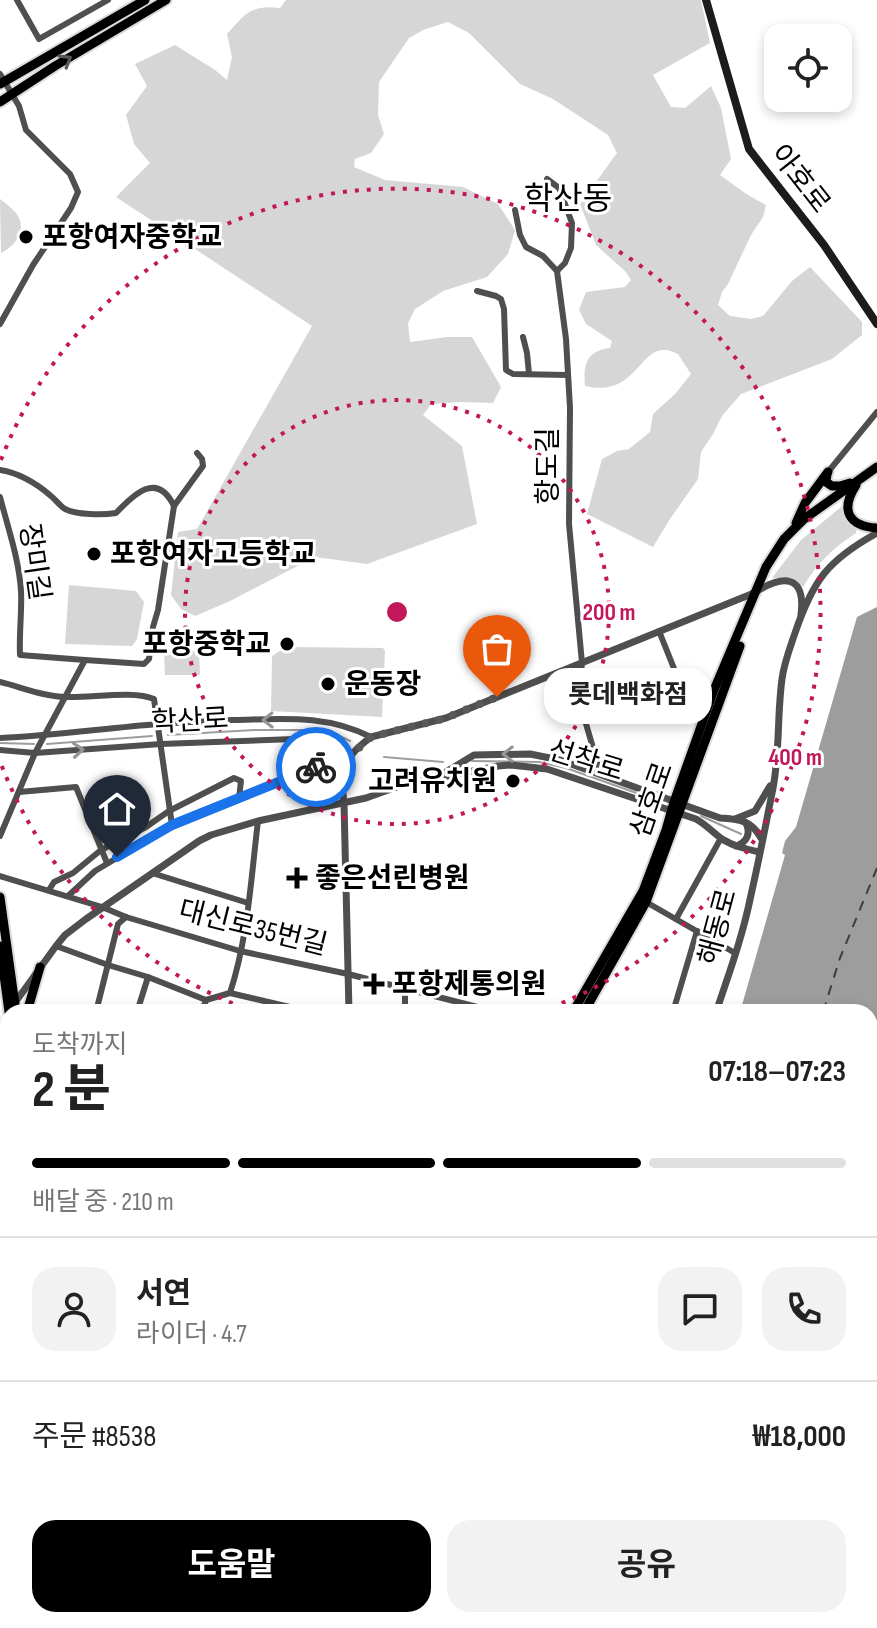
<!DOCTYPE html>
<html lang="ko">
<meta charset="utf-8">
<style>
:root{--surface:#fff;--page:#f2f2f2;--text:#222;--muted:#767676;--line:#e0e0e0;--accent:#000}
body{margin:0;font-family:"Sofia Sans Condensed","Noto Sans KR",sans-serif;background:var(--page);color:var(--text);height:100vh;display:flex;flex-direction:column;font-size:30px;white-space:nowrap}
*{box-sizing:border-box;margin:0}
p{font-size:26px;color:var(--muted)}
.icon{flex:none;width:44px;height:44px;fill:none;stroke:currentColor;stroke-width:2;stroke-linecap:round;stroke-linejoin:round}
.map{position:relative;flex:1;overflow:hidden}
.side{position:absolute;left:0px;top:1004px;width:878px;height:624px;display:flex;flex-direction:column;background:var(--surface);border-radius:24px 24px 0 0;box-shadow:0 4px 12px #0003}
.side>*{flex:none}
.fabs{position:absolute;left:764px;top:24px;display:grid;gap:16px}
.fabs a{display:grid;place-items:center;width:88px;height:88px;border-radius:16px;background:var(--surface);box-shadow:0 4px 12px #0003;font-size:40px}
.pin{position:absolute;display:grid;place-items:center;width:68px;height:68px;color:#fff;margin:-82px -34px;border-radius:50% 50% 50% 0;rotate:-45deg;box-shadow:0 0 8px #0007}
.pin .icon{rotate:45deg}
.courier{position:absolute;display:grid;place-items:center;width:80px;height:80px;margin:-40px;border:6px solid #1a73e8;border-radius:50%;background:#fff;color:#222;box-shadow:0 2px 10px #0007}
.bubble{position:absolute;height:56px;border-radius:24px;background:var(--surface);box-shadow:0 4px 12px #0003;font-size:26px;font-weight:700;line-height:56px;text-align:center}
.head em{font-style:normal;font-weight:700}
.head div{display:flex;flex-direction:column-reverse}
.head{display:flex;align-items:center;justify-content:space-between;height:136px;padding:0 32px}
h1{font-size:52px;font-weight:700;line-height:60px}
.bar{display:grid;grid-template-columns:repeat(4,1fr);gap:12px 8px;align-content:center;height:96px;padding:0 32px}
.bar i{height:10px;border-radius:6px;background:var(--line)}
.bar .current{background:var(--accent)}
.bar p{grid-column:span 4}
.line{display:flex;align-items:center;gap:20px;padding:0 32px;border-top:2px solid var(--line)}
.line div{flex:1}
.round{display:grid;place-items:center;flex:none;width:84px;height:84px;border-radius:24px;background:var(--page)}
.cta{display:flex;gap:16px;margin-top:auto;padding:16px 32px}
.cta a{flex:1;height:92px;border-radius:24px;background:var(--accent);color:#fff;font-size:32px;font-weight:700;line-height:92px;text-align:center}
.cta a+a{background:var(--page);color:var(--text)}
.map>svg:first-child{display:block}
.green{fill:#d6d6d6}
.water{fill:#9d9d9d}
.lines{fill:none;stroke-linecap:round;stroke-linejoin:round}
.stream{stroke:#9d9d9d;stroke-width:2}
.ferry{stroke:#3e3e3e;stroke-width:2;stroke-dasharray:10 8;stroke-linecap:butt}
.primary-casing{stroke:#dbdbdb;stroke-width:13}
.minor{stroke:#4f4f4f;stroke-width:6}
.tertiary{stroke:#4f4f4f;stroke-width:7}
.secondary{stroke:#1c1c1c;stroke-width:8}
.primary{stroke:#000;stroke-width:9}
.oneway{stroke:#595959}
.oneway2{stroke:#959595}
.done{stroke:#595959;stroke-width:8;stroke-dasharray:0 14.4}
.route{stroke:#1a73e8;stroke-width:10}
.ring{fill:none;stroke:#c2185b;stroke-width:4;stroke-dasharray:4 8}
.poi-dot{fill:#000;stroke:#fff;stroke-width:3}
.labels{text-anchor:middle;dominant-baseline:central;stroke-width:6;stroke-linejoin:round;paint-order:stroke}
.street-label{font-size:28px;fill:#000;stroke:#fff}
.poi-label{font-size:28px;font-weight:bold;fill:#000;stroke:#fff;text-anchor:start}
.quarter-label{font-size:32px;fill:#000;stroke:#fff}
.centre{fill:#c2185b;stroke:#fff;stroke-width:4}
.ring-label{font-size:24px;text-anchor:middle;font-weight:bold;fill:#c2185b;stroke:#fff;stroke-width:6;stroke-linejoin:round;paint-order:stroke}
</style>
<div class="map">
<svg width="877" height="1628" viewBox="0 0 877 1628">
<rect width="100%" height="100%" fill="#fff"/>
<g class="green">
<path d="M286 0H701L710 43 653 75 671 107 685 108 711 86 721 108 731 159 720 175 748 195 766 205 763 217 751 235 728 284 722 292 718 305 730 316 751 319 763 316 792 281 810 267 862 322V335L832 359 741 394 722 416 713 434 701 452 698 479 670 519 653 547 587 514 602 459 617 451 629 449 650 432 653 414 675 394 691 374 678 354C673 352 669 350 665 350 639 348 635 398 585 386 583 363 587 351 610 348L612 341 586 324 579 310 586 292 625 287 631 280 626 272 596 245 580 204 617 153 608 135 553 99 520 84 469 33 448 22 423 30 409 38 379 82 378 115 384 134 371 153 355 159 354 167 385 180 463 187 498 204 515 230 508 254 487 277 443 291 415 309 408 323 410 342 447 337H472L501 387 493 403 461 402 431 404 423 415 462 446 477 524 367 564 315 557 228 602 195 616 181 609 171 595 178 532 197 529 312 326 116 197 150 163 134 144 126 115 147 86 135 64 175 45 215 70 227 80 232 57 227 34C245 14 251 4 280 8Z"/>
<path d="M0 199C5 203 12 208 16 213 28 229 16 246 1 253Z"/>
<path d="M841 507 849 522 857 527 856 533C833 548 817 563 803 587L791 578H772L801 540Z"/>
<path d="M69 585 136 591 144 602 137 639 132 646 65 644Z"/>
<path d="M286 647 383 648 385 651 382 717 271 711 272 656Z"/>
<path d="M164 651H199L200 675H165Z"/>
<path d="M28 1620H118L120 1628H25Z"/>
</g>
<g class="water">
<path d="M877 607V1062L870 1092V1012H740L785 855 782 853 785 841 796 827 857 617Z"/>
<path d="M567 1620H792L790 1628H565Z"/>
</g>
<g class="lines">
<g class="stream">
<path d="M168 735 254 730H328L350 741"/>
<path d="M0 743 34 744"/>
<path d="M47 744 152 736"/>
<path d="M384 757 443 762"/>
<path d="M472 761 539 762 566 768 659 801"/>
<path d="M701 816 741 834"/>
</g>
<g class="ferry">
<path d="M823 1012 840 958 877 868"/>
<path d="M642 1628 643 1620"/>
</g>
<g class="primary-casing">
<g id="primary">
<path d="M0 84 145 0"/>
<path d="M0 102 55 66 166 0"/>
<path d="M827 474 826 482 832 486H840L850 483"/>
<path d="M856 485C840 510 848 526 877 528"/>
<path d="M796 523 805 503 828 472"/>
<path d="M0 897 16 1012"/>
<path d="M0 946 9 1012"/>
<path d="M27 1012 40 967"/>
<path d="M573 1012 643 891 666 830 674 802 714 690 766 567 784 539 804 519 877 467"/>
<path d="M584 1012 646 902 740 646"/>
<path d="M127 1620 129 1628"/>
<path d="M134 1620 135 1628"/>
<path d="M217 1628 220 1620"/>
<path d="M228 1628 231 1620"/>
</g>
</g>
<g class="minor">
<path d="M17 0 39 39 108 0"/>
<path d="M0 74 19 106 26 130 70 174 78 192 71 208 33 265 0 324"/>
<path d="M547 179 559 188 572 223 571 248 565 263 557 271"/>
<path d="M515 210 520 235 526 247 543 256 557 271 566 339 570 408 569 524 582 663 579 690 584 717 601 775"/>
<path d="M477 291 496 296 501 299 504 309 506 370 513 374 568 375"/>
<path d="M523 337 527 353 529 374"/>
<path d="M0 470C19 473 36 483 51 496 56 500 60 506 65 509 77 515 103 515 116 513 134 494 157 471 174 506"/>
<path d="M828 472 877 412"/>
<path d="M0 497C8 528 19 559 21 591 22 611 19 634 20 655L85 660 35 753 0 836"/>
<path d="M174 506 203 466 202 459 197 453"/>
<path d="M659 631 679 681"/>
<path d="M85 660 144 664 149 659 153 627 158 610 174 506"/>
<path d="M0 682C21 687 45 697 67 697 91 698 134 690 154 699L172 825"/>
<path d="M0 738C53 736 106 728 159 724 184 722 208 721 233 720 283 719 325 714 371 737"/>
<path d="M0 750 35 753 161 744 294 739 319 740 350 756"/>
<path d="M19 792 76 787 107 863"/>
<path d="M152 873 248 903"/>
<path d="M0 876 102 907 126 917 240 951 348 974 497 1012"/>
<path d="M49 890 54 882 73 873 101 850 146 827 169 811 234 778 241 781 239 798"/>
<path d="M68 896 95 871 172 825 326 763 333 769 341 780"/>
<path d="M646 902 735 953"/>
<path d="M676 919 721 838"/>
<path d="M56 946 108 965 148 977 206 1000 230 993 311 1012"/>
<path d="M405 988V1012"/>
<path d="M230 993C248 938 251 878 258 821"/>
<path d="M96 1012 118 924 126 917"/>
<path d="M137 1012 148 977"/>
<path d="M202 1012 206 1000"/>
<path d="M673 1012 697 931"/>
<path d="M301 1628 302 1620"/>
<path d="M356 1628 358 1620"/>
<path d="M420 1628 422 1620"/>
<path d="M493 1628 495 1620"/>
</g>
<g class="tertiary">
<path d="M441 775 474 755 530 754 560 760 720 818C739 819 751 820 761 838"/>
<path d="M735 819 755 811 770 786"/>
<path d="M736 846C747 842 751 834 746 823"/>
<path d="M14 1004 56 946 65 935 86 919 199 841 211 835 258 821 366 798 402 785 498 766 511 765 547 769 696 819C708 826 712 832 722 839 733 846 746 849 759 852"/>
<path d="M349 1012 344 803C339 769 343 758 371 737L446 718 485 702 754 593C782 575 806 573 801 615"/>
<path d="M716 1012C729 974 743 935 751 895 759 860 766 824 773 788 780 752 777 715 782 679 784 663 790 648 795 633 813 580 828 560 877 533"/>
<path d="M870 1578 877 1527"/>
<path d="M530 1628 532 1620"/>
<path d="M863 1628 864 1620"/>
</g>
<g class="secondary">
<path d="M706 0 749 149 824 245 877 324"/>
<path d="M0 1547 8 1531"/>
</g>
<use href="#primary" class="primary"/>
</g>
<defs><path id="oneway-chevron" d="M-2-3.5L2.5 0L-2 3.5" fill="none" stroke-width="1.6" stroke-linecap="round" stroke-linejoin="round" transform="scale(2)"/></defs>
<use class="oneway" href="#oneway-chevron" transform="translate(66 60) rotate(-31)"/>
<g class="oneway2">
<use href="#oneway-chevron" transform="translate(268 720) rotate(179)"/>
<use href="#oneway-chevron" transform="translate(78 750) rotate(-4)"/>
<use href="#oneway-chevron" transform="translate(508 754) rotate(-179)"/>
</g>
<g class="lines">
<path class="done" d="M316 767 326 763 333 769 341 780 344 767 350 756 371 737 446 718 497 697"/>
<path class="route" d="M117 857 172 825 316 767"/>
</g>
<g class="ring">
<circle cx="397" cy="612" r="212"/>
<path d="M255 1012A424 424 0 0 1 1 764M1 460A424 424 0 1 1 539 1012"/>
</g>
<g class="poi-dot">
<circle cx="26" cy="237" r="8"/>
<circle cx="94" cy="554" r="8"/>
<circle cx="287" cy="644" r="8"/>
<circle cx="328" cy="684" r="8"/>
<circle cx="513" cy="781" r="8"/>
<path d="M293 866h8v8h8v8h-8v8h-8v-8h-8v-8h8z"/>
<path d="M370 972h8v8h8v8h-8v8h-8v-8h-8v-8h8z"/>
</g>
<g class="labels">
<g class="street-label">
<text transform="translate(800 179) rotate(52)">아호로</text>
<text transform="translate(548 466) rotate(-90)">항도길</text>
<text transform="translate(34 562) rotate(82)">장미길</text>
<text transform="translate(190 721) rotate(-3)">학산로</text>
<text transform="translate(586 761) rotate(17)">선착로</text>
<text transform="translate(652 800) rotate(-71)">삼호로</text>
<text transform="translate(718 927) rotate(-75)">해동로</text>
<text transform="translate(253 928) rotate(14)">대신로35번길</text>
</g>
<g class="poi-label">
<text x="42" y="237">포항여자중학교</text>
<text x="110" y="554">포항여자고등학교</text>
<text x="271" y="644" text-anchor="end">포항중학교</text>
<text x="344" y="684">운동장</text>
<text x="497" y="781" text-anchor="end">고려유치원</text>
<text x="315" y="878">좋은선린병원</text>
<text x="392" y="984">포항제통의원</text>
</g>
<g class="quarter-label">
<text x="568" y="199">학산동</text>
</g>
</g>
<circle cx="397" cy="612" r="12" class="centre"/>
<g class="ring-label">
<text x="609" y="620">200 m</text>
<text x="795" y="765">400 m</text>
</g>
</svg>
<div class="fabs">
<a><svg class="icon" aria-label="locate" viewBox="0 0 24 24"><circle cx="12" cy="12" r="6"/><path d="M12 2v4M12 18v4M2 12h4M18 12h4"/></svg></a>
</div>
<div class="pin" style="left:497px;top:697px;background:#ea580c"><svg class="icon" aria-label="bag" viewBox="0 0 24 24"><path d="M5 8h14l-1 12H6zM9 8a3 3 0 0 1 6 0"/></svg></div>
<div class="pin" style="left:117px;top:857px;background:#1f2937"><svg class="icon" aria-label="home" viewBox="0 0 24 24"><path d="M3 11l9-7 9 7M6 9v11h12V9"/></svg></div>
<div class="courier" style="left:316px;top:767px"><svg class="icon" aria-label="bike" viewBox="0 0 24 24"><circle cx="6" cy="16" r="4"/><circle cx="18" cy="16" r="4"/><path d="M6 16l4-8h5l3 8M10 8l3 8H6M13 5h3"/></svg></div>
<div class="bubble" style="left:544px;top:668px;width:168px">롯데백화점</div>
<section class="side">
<div class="head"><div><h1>2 분</h1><p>도착까지</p></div><em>07:18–07:23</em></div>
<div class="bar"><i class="current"></i><i class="current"></i><i class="current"></i><i></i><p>배달 중 · 210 m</p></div>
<div class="line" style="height:144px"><a class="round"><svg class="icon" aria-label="person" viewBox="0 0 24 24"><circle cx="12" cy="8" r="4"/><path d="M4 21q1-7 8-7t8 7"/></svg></a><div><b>서연</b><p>라이더 · 4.7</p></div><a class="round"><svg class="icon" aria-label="chat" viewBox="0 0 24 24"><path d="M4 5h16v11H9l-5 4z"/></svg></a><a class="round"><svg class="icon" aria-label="phone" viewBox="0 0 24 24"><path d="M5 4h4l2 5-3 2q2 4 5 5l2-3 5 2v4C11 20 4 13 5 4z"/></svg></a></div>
<div class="line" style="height:104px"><div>주문 #8538</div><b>₩18,000</b></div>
<div class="cta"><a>도움말</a><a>공유</a></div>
</section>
</div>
